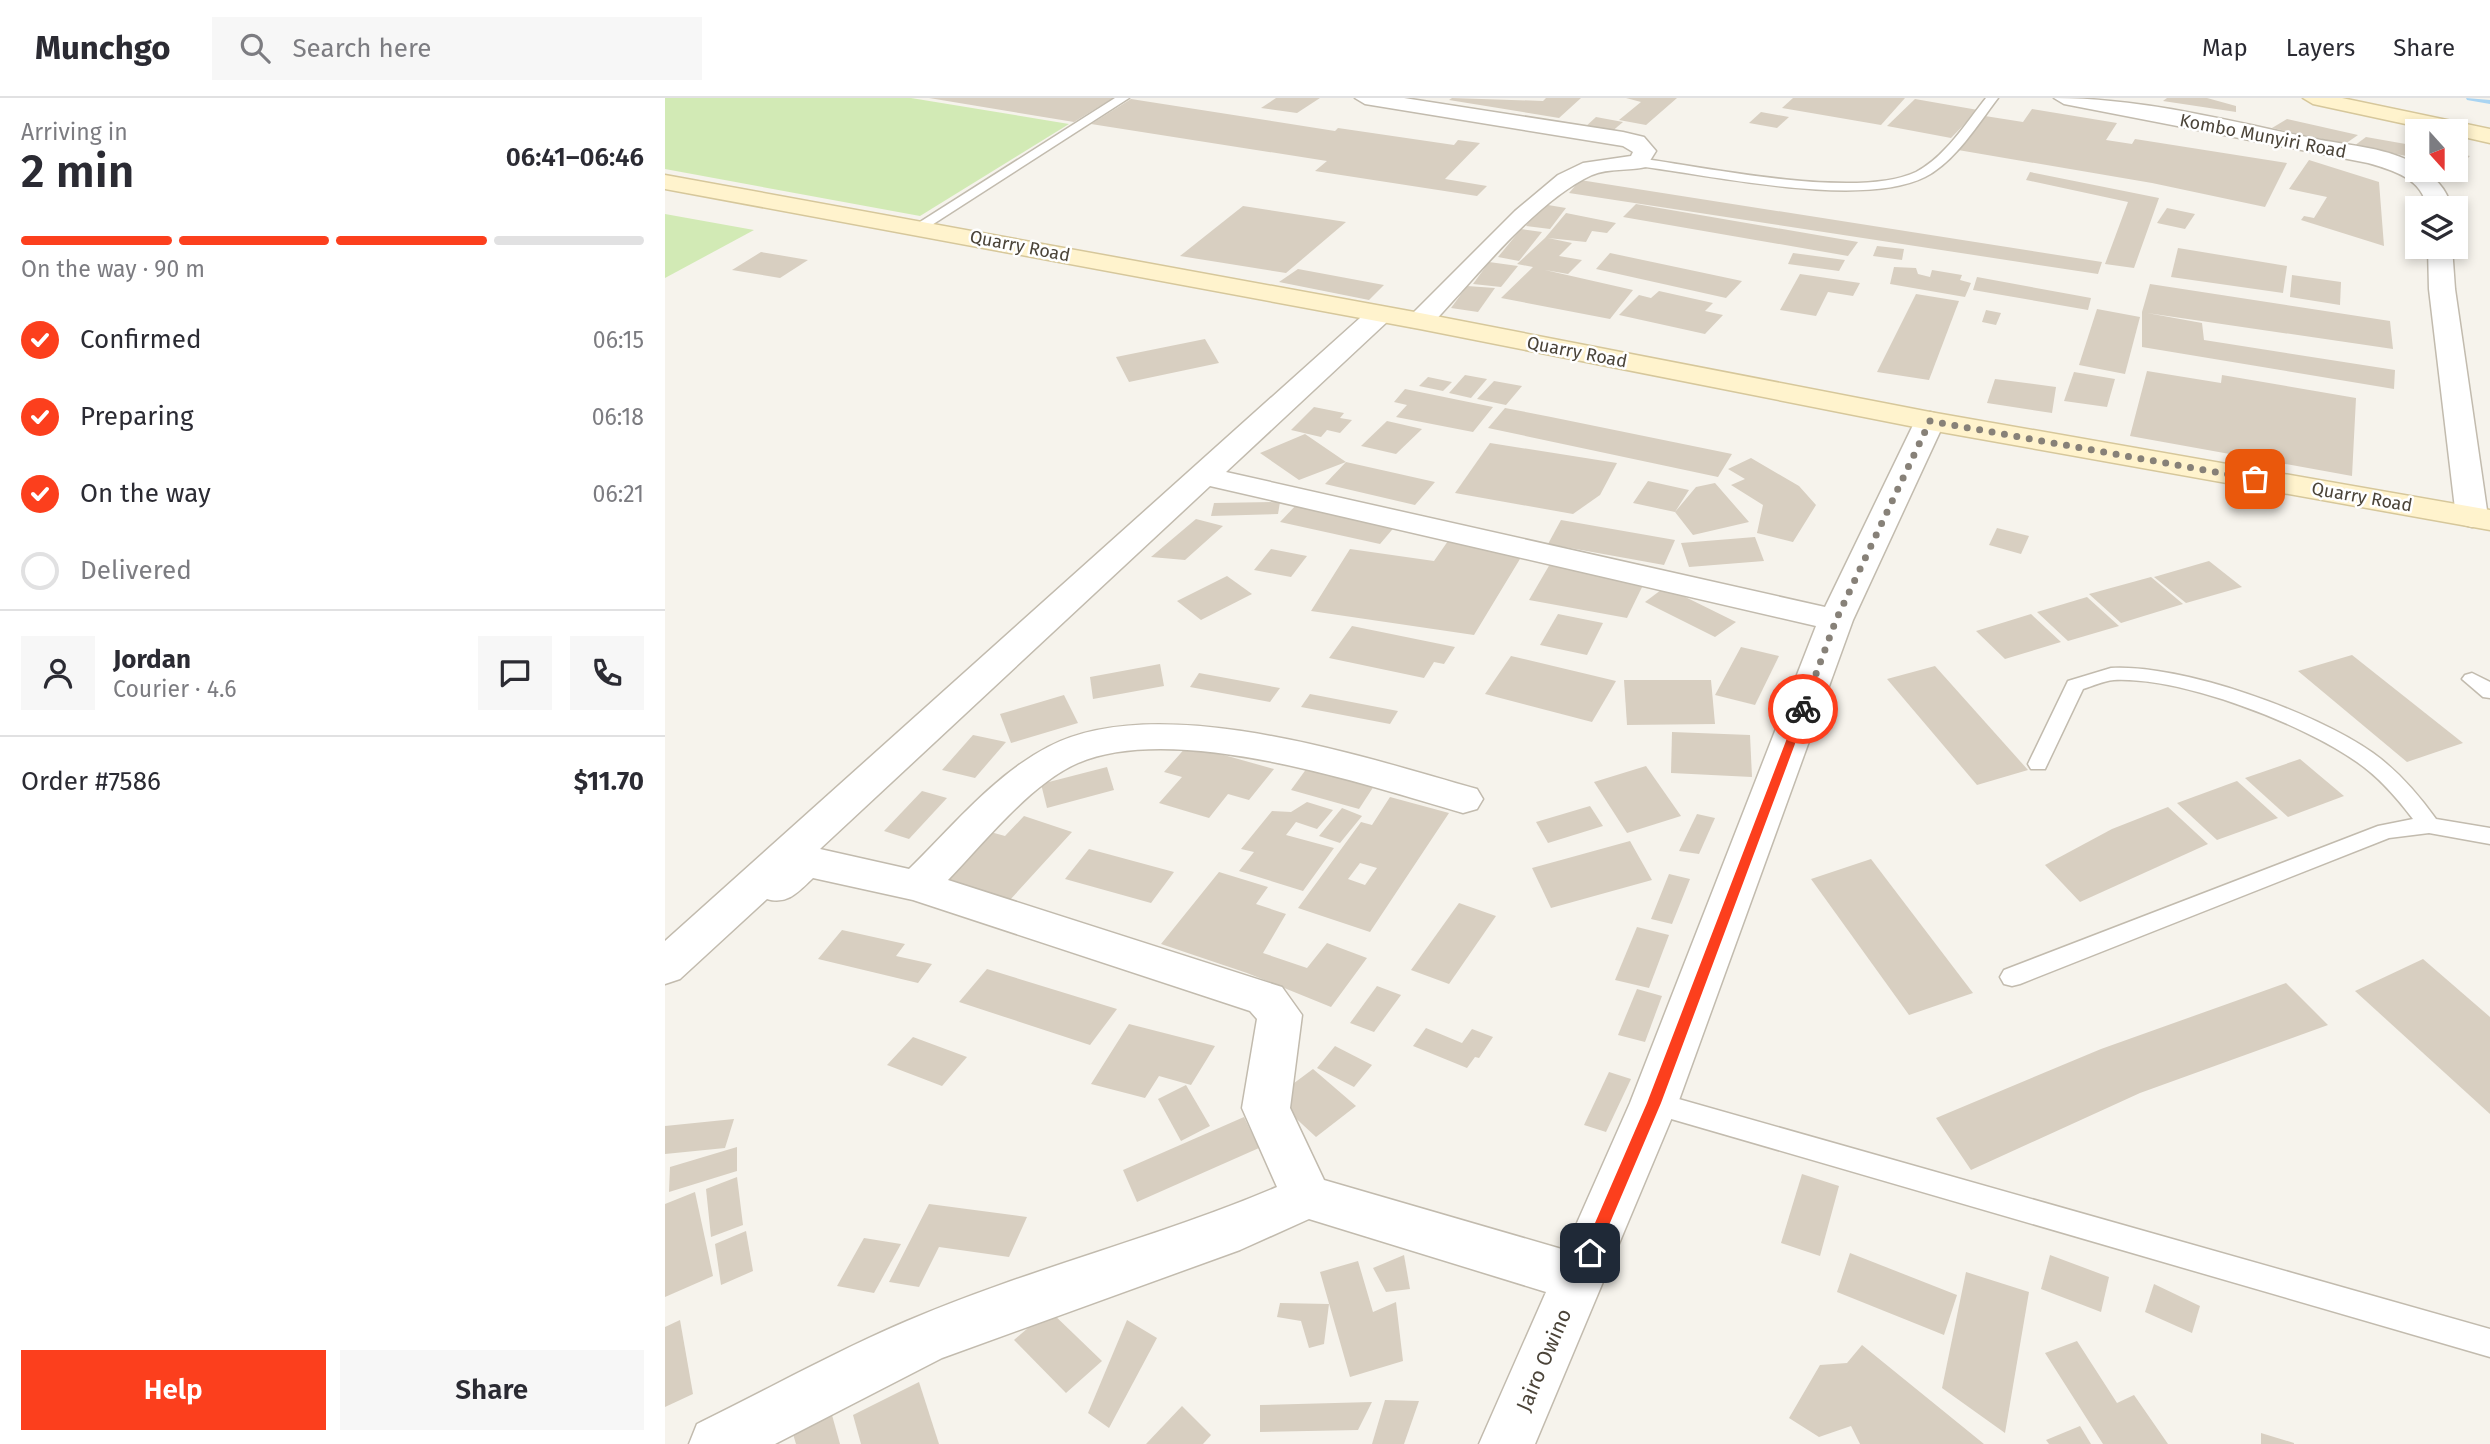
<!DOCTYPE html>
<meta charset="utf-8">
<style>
:root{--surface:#fff;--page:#f7f7f7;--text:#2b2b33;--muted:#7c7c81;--line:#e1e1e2;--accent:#fc3f1d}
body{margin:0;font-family:"Fira Sans",sans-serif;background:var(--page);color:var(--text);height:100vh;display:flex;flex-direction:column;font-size:26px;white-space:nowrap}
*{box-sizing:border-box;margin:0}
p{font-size:23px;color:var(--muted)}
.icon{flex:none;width:38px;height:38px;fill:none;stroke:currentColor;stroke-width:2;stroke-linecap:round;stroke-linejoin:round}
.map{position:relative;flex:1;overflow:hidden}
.side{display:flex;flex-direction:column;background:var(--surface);width:665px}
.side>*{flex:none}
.needle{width:46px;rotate:159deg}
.controls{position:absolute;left:1740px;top:21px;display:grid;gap:14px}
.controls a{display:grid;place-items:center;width:63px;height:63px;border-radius:0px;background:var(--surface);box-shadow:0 4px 10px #0003;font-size:35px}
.pin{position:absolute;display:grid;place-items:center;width:60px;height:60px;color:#fff;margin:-30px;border-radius:14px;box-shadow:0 4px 10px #0006}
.courier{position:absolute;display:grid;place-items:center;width:70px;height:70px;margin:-35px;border:5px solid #fc3f1d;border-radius:50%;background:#fff;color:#222;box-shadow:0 2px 9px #0007}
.overview em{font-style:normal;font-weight:600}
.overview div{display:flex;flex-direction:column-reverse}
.overview{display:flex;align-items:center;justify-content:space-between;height:119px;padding:0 21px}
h1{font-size:46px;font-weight:600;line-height:52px}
.bar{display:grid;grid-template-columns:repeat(4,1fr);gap:10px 7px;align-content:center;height:84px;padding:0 21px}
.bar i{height:9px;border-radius:5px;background:var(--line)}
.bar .active{background:var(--accent)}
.bar p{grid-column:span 4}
.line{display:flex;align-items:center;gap:18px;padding:0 21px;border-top:2px solid var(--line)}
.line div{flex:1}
.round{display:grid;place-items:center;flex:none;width:74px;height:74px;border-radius:0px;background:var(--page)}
ol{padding:0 21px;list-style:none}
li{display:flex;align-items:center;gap:21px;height:77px}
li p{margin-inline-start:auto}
li .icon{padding:7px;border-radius:50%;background:var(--accent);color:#fff;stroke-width:4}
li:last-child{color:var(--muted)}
li i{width:38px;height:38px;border:4px solid var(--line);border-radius:50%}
.action{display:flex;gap:14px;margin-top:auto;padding:14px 21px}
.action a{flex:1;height:80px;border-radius:0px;background:var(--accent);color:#fff;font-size:28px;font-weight:600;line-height:80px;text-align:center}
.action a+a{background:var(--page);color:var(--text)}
header{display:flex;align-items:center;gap:42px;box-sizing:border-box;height:98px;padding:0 35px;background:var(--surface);border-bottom:2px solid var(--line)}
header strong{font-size:33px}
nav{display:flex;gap:38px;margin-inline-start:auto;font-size:24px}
.search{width:490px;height:63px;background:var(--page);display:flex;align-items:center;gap:18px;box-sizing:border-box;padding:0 24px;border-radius:0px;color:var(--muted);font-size:26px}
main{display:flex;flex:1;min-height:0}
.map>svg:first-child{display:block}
.green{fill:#d2eab5}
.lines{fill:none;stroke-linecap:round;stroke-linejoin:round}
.stream{fill:#a9d4f2;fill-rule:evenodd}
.building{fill:#d8cfc1;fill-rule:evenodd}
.lane-casing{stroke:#c2bbae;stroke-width:3}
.street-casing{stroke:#c2bbae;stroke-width:3}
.secondary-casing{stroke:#d6c79b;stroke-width:3}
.lane{fill:#fff;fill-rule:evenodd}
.street{fill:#fff;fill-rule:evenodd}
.secondary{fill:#fff3cd;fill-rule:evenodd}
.route{fill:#fc3f1d}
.done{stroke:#878178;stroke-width:7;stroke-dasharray:0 12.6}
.labels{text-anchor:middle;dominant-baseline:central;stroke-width:5;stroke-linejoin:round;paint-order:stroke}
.far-street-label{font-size:18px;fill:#4b4439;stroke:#fff}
.street-label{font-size:21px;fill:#4b4439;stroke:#fff}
</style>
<header>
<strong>Munchgo</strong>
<div class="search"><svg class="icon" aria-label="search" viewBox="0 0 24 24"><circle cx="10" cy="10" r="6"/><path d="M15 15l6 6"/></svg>Search here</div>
<nav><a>Map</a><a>Layers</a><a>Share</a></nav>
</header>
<main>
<section class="side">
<div class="overview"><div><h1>2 min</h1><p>Arriving in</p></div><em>06:41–06:46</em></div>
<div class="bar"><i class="active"></i><i class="active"></i><i class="active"></i><i></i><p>On the way · 90 m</p></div>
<ol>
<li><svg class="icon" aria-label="check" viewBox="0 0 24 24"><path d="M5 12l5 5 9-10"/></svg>Confirmed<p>06:15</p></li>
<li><svg class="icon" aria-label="check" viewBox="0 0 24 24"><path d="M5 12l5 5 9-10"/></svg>Preparing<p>06:18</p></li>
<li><svg class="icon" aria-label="check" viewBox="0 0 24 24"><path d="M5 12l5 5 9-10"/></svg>On the way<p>06:21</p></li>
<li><i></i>Delivered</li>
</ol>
<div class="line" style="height:126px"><a class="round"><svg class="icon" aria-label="person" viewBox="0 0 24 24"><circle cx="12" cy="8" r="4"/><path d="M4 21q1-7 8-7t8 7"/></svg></a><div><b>Jordan</b><p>Courier · 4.6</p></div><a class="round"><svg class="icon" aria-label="chat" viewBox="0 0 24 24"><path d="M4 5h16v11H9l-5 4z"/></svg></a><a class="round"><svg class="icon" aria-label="phone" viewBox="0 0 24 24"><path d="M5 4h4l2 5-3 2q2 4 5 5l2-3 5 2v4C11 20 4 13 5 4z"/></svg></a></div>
<div class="line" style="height:91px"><div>Order #7586</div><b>$11.70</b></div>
<div class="action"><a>Help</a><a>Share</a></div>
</section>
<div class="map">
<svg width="1825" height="1346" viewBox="0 0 1825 1346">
<rect width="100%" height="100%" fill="#f6f3ec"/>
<g class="green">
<path d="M0 0H246L404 26 255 118 0 71Z"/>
<path d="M0 116 89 132 0 180Z"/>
</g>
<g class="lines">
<path class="stream" d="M1801 0 1825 2V6L1802 2Z"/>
</g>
<g class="building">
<path d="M264 0H448L409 24Z"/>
<path d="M611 0H655L632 15 596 10Z"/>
<path d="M787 0 878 3 881 0H916L894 20 784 2Z"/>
<path d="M961 0H1012L981 27 954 22 976 4Z"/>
<path d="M1128 0H1240L1216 27 1117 10Z"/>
<path d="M1502 0H1542L1571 8V14L1498 3Z"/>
<path d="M466 1 670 33 673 30 789 47 793 42 815 45 780 81 822 88 812 98 650 73 662 63 426 26Z"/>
<path d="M1250 1 1313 12 1286 40 1222 28Z"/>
<path d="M1367 11 1452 25 1441 42 1467 46 1470 41 1622 65 1600 109 1487 85 1293 52 1320 18 1358 24Z"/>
<path d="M1096 14 1124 19 1112 30 1084 25Z"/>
<path d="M931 19 958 24 945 35 918 31Z"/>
<path d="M1622 21 1693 37 1680 46 1607 30Z"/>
<path d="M1701 39 1752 48V60L1689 48Z"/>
<path d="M1790 55 1805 58 1795 68 1790 67Z"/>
<path d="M1644 62 1714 84 1719 148 1636 122 1639 118 1649 120 1662 99 1624 91Z"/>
<path d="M1365 74 1494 100 1469 170 1440 166 1463 104 1361 82Z"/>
<path d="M915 82 1437 164 1433 176 904 95Z"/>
<path d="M877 106 901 110 885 131 861 128Z"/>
<path d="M971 106 1193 144 1183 158 958 119Z"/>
<path d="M578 108 681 124 621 175 515 158Z"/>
<path d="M1502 110 1530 116 1520 131 1492 125Z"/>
<path d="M901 115 951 125 942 135 927 133 921 144 883 140 907 145 894 158 917 162 903 176 880 172 968 192 945 221 836 200 868 169 852 166 880 140Z"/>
<path d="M856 131 877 134 854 163 833 159Z"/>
<path d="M1212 148 1239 151 1237 162 1208 158Z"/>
<path d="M1513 150 1622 168 1618 195 1506 179Z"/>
<path d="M96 154 143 162 115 180 67 172Z"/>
<path d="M945 155 1077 183 1061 200 931 171Z"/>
<path d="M1128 155 1180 162 1174 173 1123 166Z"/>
<path d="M824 164 853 168 836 189 808 186Z"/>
<path d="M1229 169 1251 170 1253 176 1265 179 1267 172 1297 177 1295 182 1306 185 1300 199 1225 186Z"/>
<path d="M633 171 719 187 704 202 614 184Z"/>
<path d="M1135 176 1195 185 1188 198 1163 194 1151 218 1115 212Z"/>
<path d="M1627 177 1676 184 1675 207 1625 199Z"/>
<path d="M1312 179 1426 200 1423 212 1308 192Z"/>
<path d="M1485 186 1725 223 1728 251 1482 215 1537 225 1539 242 1730 272 1729 291 1477 249V214Z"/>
<path d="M802 188 830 190 813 214 786 210Z"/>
<path d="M994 193 1048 205 1040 213 1058 217 1040 236 954 217 974 197 986 200Z"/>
<path d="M1251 196 1294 203 1264 282 1212 274Z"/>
<path d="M1432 211 1475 219 1460 276 1414 267Z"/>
<path d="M1321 212 1336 215 1331 227 1317 224Z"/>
<path d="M540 241 554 265 464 284 451 259Z"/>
<path d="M1482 273 1556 285 1557 277 1691 300 1687 378 1465 338Z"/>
<path d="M1409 274 1450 281 1442 309 1399 303Z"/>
<path d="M800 277 822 281 806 300 784 295Z"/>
<path d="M763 279 787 284 778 293 754 288Z"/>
<path d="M1330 281 1391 289 1387 315 1322 305Z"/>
<path d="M829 283 857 288 841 307 812 301Z"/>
<path d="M740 291 828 309 808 334 731 319 742 307 729 304Z"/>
<path d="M649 309 679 315 675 320 687 322 675 335 662 332 656 339 626 332Z"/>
<path d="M840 310 886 319 1067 356 1053 379 823 330Z"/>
<path d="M722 323 757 331 731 356 696 348Z"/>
<path d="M640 336 681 364 770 384 750 407 660 386 681 364 634 382 595 355Z"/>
<path d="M825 345 952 365 935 397 908 416 790 395Z"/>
<path d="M1086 360 1134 388 1151 407 1128 444 1092 435 1098 407 1066 387 1080 381 1063 371Z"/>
<path d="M983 383 1024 392 1010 414 1031 389 1050 385 1084 424 1028 437 1010 414 968 405Z"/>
<path d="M615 404 613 416 546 418 549 405Z"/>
<path d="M633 405 732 426 715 446 615 424Z"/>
<path d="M531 421 558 428 520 462 486 459Z"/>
<path d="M896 422 1010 442 999 467 883 446Z"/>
<path d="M1332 430 1364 438 1356 456 1324 447Z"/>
<path d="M1090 439 1099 463 1024 469 1016 445Z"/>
<path d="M783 443 858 456 809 537 646 513 685 451 769 463Z"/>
<path d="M606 451 642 458 626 479 589 472Z"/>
<path d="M1544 463 1577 489 1521 505 1489 479Z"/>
<path d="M885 466 980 483 962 520 864 502Z"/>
<path d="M562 478 587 496 536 522 512 503Z"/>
<path d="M1486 479 1518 506 1456 525 1424 496Z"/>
<path d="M1000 489 1071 524 1050 539 980 504Z"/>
<path d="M1422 499 1454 528 1403 543 1372 514Z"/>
<path d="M893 516 938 525 922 557 875 547Z"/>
<path d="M1366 516 1396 544 1340 561 1311 533Z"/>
<path d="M687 528 790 549 779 566 769 564 759 580 664 560Z"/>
<path d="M1076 549 1114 558 1090 607 1050 597Z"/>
<path d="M1687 557 1798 645 1742 664 1633 573Z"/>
<path d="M846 558 951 583 927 624 820 596Z"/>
<path d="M495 566 499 588 428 601 425 579Z"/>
<path d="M1270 568 1363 672 1312 687 1222 581Z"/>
<path d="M534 575 615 590 605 604 525 589Z"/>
<path d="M959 582H1046L1050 626 962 627Z"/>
<path d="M645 596 733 613 725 626 636 609Z"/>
<path d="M399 597 413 625 346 645 335 616Z"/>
<path d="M1007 634 1085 637 1087 679 1006 675Z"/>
<path d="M308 637 341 644 310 680 277 672Z"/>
<path d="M523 647 609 671 584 702 563 696 544 720 494 705 517 679 499 674Z"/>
<path d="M1635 661 1679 698 1623 719 1580 680Z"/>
<path d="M981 668 1016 718 962 735 929 684Z"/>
<path d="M442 669 449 692 382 710 376 686Z"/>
<path d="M642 670 709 688 694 711 626 692Z"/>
<path d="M1572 683 1613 720 1552 742 1512 705Z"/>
<path d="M257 693 282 700 244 741 219 733Z"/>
<path d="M725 699 784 715 705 834 633 810 696 724 707 727ZM695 765 712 770 700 787 683 781Z"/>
<path d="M642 704 668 712 652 731 631 724 621 737 669 750 638 793 574 773 589 754 576 751 607 713 626 714Z"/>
<path d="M925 708 938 728 883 745 871 724Z"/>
<path d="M1503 709 1543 746 1415 804 1380 767 1447 731Z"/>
<path d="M677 710 697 718 675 745 654 738Z"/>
<path d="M1032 716 1050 720 1034 756 1014 753Z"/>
<path d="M359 718 407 734 344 803 276 779 322 733 340 738Z"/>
<path d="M965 743 987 782 886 810 867 770Z"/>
<path d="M424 751 509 774 486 805 400 781Z"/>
<path d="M1206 761 1308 895 1244 917 1146 781Z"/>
<path d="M554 774 603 789 591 806 621 816 598 855 642 870 662 845 702 860 666 909 582 875 496 846Z"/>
<path d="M1004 776 1025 781 1007 826 986 821Z"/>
<path d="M794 805 831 818 784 886 746 872Z"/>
<path d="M972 829 1004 837 984 890 950 882Z"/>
<path d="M177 832 240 846 231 858 267 866 253 885 153 861Z"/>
<path d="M1758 861 1825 919V1016L1690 893Z"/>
<path d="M322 871 452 911 425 947 294 904Z"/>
<path d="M1621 885 1663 927 1475 995 1306 1072 1271 1020 1436 951Z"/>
<path d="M712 888 736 897 709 934 685 925Z"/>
<path d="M972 891 997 898 980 944 953 937Z"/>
<path d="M464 926 550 948 526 987 494 978 480 1000 426 986Z"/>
<path d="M761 930 797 945 807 931 828 939 814 960 810 959 802 970 748 948Z"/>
<path d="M248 939 302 959 277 988 222 967Z"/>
<path d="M670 948 707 967 689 989 652 970Z"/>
<path d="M648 971 691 1008 651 1039 609 1000Z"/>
<path d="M944 974 966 981 941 1034 919 1027Z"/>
<path d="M521 987 545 1028 516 1043 493 1001Z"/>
<path d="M579 1019 594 1050 472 1104 458 1072Z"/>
<path d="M69 1021 60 1050 0 1056V1028Z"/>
<path d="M72 1049V1073L4 1094 5 1069Z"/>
<path d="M1137 1076 1174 1088 1155 1158 1116 1145Z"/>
<path d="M72 1079 78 1127 46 1139 41 1091Z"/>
<path d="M30 1094 48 1178 0 1199V1106Z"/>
<path d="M264 1106 362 1119 344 1159 274 1149 254 1189 224 1184Z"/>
<path d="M81 1133 88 1173 56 1187 50 1146Z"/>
<path d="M199 1140 236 1146 209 1195 172 1188Z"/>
<path d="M1185 1155 1292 1197 1279 1237 1172 1194Z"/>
<path d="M739 1157 745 1191 721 1194 708 1170Z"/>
<path d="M1385 1157 1444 1179 1436 1214 1376 1191Z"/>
<path d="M693 1163 708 1214 731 1204 738 1263 685 1279 655 1174Z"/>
<path d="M1301 1174 1364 1194 1340 1335 1277 1290Z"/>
<path d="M1489 1186 1535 1208 1527 1235 1480 1214Z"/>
<path d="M615 1205 664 1206 659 1246 644 1250 636 1223 612 1219Z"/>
<path d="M384 1212 437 1263 401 1295 349 1242Z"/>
<path d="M15 1222 28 1296 0 1309V1229Z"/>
<path d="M462 1222 492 1240 444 1330 423 1315Z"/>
<path d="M1412 1243 1452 1305 1469 1297 1503 1346H1438L1380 1255Z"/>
<path d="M1197 1247 1319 1346H1195L1186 1328 1154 1339 1124 1320 1155 1267 1182 1265Z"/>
<path d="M254 1284 274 1346H196L188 1317Z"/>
<path d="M720 1302 754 1303 739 1346H707Z"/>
<path d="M707 1304 693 1332 595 1334V1307Z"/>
<path d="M517 1308 546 1337 538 1346H481Z"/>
<path d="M167 1317 175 1346H131L128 1336Z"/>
<path d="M1415 1328 1426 1346H1384L1381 1342Z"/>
<path d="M1596 1335 1629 1345V1346H1596Z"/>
</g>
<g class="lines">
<g class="lane-casing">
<g id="lane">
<path d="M450 0H464L259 132 247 129Z"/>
<path d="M1321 0H1333C1313 26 1290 64 1260 79 1196 111 1045 77 973 68L967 64 973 60C1040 69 1192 102 1251 74 1280 59 1301 25 1321 0Z"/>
<path d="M1446 570C1517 566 1650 614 1708 655 1733 673 1753 696 1771 721L1825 730V746L1764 735 1724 740 1355 886 1347 888 1339 886 1335 879 1339 872 1713 728 1748 721C1732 700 1714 679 1692 664 1637 625 1516 579 1449 582 1438 583 1428 588 1418 591L1380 671H1366L1363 666 1403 583Z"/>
<path d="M1807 575 1825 584V600L1818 599 1797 581 1800 577Z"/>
<path d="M989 994 1825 1231V1259L989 1016 980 1013 976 1005 980 997Z"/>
</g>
</g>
<g class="street-casing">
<g id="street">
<path d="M690 0H739L958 34 979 39 991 53 981 69C964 73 944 70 927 77 869 104 809 182 764 229H746L742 223 746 217 850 113 893 77 918 65 966 58 968 54 958 48 700 6Z"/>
<path d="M1389 0C1479 0 1568 24 1656 42 1682 47 1728 51 1749 66 1763 76 1782 86 1786 110H1762C1758 81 1728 72 1703 65L1399 6Z"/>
<path d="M1763 149H1787L1790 191 1823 419 1818 426 1807 429 1796 426 1791 419 1764 191Z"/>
<path d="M714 209 723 211 727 217 723 223 561 374 1160 509 1250 323 1255 317 1265 314 1275 317 1280 323 1188 522 1013 1005 870 1346H814L881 1194 644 1121 575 1152 277 1260 110 1346H24L32 1326C102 1292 171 1253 242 1223 363 1171 492 1140 612 1089L577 1010 592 921 585 913 248 802 148 780C133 794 123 807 102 801L15 881 0 886V843L705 211ZM545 388 1151 528 965 1005 900 1152 659 1082 625 1010 637 917 617 889 283 782C319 745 365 686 413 665 511 623 698 686 798 715L812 711 818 701 812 691C698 659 493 591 383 649 329 677 287 729 244 771L155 751Z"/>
</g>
</g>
<g class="secondary-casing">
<g id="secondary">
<path d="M1638 0H1677L1825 31V45L1790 37V33H1773L1648 6Z"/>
<path d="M0 77 755 215 1265 314 1825 412V432L1265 332 755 231 0 91Z"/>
</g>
</g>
<use href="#lane" class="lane"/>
<use href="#street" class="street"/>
<use href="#secondary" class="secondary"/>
</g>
<path class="route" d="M1134 609 1143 611 996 1005 930 1160H920L917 1155 982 1005Z"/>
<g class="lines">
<path class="done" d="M1138 611 1171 522 1265 323 1590 381"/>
</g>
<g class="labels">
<g class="far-street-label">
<text transform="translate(1598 38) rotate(11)">Kombo Munyiri Road</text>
<text transform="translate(355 148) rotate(11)">Quarry Road</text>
<text transform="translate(912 254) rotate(11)">Quarry Road</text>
<text transform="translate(1697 399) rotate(10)">Quarry Road</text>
</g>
<g class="street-label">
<text transform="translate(879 1262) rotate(-67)">Jairo Owino</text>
</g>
</g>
</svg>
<div class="controls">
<a><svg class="needle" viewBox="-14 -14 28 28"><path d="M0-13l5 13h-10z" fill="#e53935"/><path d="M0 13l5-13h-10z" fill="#7c7c81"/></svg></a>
<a><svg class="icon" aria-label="layers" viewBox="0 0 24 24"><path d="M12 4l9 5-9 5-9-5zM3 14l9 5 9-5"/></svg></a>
</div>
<div class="pin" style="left:1590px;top:381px;background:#ea580c"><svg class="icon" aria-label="bag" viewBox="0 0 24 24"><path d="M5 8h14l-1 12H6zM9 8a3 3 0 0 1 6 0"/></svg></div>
<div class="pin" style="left:925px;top:1155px;background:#1f2937"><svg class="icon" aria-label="home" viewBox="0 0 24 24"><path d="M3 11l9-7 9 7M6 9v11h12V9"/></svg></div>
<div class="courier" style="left:1138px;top:611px"><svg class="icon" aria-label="bike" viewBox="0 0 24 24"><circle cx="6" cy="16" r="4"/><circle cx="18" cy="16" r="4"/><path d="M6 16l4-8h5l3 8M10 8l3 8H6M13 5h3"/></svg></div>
</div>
</main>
